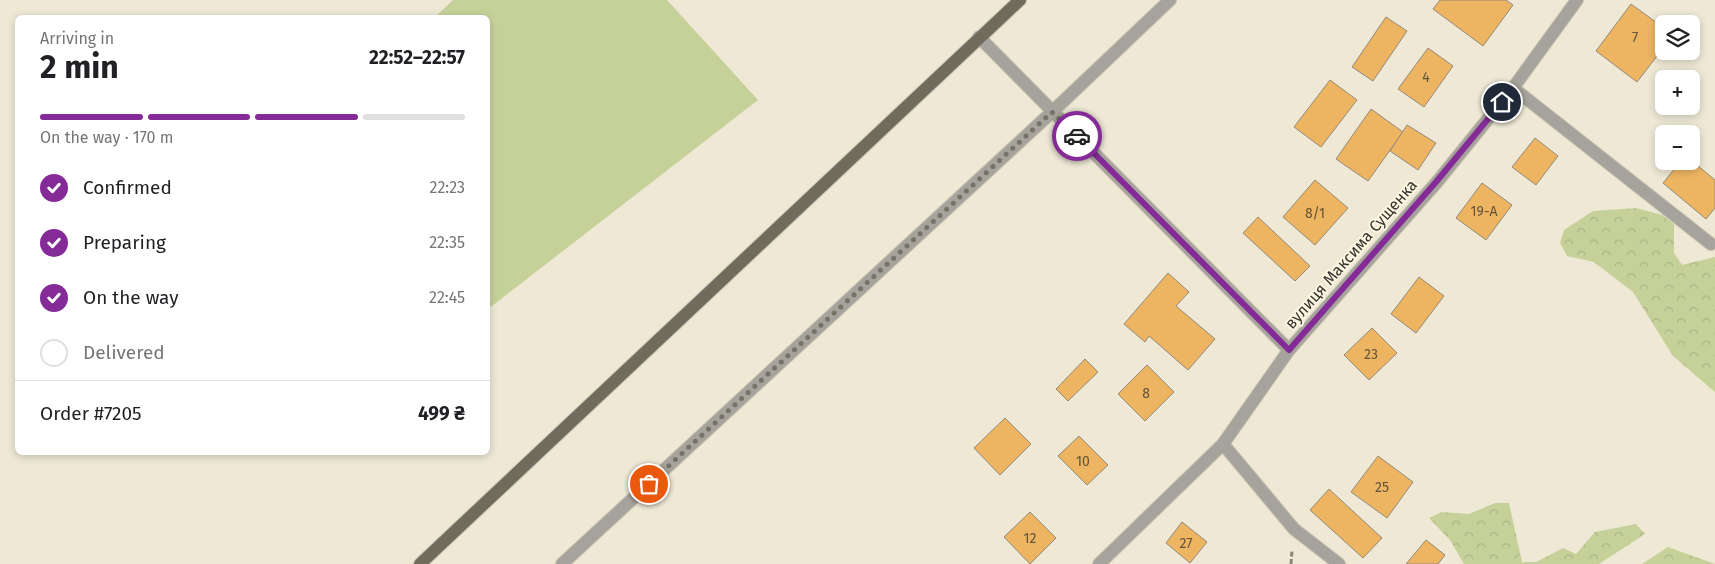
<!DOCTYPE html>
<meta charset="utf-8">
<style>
:root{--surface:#fff;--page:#f2f2f2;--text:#202124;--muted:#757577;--line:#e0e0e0;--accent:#852b98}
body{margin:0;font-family:"Fira Sans",sans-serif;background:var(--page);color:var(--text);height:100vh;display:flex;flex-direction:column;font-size:19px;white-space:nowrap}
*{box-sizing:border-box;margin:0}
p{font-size:16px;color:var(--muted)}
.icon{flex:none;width:28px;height:28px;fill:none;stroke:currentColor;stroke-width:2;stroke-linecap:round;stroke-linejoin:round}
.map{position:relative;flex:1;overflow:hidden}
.side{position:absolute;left:15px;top:15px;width:475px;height:440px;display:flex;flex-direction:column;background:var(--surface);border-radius:8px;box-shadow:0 2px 8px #0003}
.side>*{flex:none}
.tools{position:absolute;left:1655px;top:15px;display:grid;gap:10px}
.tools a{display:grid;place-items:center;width:45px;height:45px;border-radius:8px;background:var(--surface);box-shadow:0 2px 8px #0003;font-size:25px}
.pin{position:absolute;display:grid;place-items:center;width:42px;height:42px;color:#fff;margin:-21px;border:2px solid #fff;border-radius:50%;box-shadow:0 1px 5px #0007}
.courier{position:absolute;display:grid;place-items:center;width:50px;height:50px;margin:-25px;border:4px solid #852b98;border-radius:50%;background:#fff;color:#222;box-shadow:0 1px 6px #0007}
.headline em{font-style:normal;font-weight:700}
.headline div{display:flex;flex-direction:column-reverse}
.headline{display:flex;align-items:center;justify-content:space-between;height:85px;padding:0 25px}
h1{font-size:32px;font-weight:700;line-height:38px}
.bar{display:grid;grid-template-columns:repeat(4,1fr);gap:8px 5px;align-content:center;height:60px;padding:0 25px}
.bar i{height:6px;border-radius:4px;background:var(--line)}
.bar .current{background:var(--accent)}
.bar p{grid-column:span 4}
.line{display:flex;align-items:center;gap:12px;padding:0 25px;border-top:1px solid var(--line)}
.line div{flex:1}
ol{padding:0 25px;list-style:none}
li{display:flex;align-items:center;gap:15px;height:55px}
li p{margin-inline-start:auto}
li .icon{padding:5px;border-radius:50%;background:var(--accent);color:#fff;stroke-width:4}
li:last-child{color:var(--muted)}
li i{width:28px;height:28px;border:2px solid var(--line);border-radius:50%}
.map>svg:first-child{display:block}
.green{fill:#c6d19a}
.forest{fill:url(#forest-crowns)}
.building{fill:#edb562;stroke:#94897a}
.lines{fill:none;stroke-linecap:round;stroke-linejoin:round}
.minor-casing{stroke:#c9c4b3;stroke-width:14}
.major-casing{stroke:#c9c4b3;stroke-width:14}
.path{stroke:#8b877a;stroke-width:3;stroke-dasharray:5 2.5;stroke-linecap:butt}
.minor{stroke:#a5a39b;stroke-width:12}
.major{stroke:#6f6b5d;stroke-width:12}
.done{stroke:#767267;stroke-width:5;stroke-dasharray:0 9}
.route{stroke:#852b98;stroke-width:6}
.labels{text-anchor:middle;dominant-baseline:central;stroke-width:4;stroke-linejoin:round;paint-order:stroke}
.number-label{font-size:14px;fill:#63543a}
.street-label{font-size:16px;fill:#35332c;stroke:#fbf5e2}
</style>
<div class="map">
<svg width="1715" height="564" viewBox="0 0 1715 564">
<defs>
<pattern id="forest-crowns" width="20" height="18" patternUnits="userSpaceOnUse" patternTransform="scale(1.25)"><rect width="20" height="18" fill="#c6d19a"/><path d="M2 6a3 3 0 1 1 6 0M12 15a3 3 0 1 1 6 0" fill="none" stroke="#abb485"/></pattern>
</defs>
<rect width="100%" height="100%" fill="#eee8d5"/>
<path class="green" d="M453 0H667L758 100 488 309V18L435 17Z"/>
<g class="forest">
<path d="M1636 208 1662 215 1674 224V253L1682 265 1715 257V392L1673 356 1633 292 1594 262 1567 256 1560 243 1564 230 1593 211Z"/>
<path d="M1495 503H1509L1522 562H1536L1563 548 1576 554 1595 532 1636 524 1645 534 1599 564H1464L1450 540 1429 518 1442 512 1469 514Z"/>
<path d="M1668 547 1715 564H1642Z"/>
</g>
<g class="building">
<path d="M1440 0H1506L1513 5 1483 46 1433 9Z"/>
<path d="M1631 4 1664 28V47L1637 82 1596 51Z"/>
<path d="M1386 17 1407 31 1373 81 1352 67Z"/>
<path d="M1428 48 1453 66 1424 107 1398 89Z"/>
<path d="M1330 80 1357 100 1321 147 1294 127Z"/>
<path d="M1371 109 1403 132 1368 181 1336 159Z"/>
<path d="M1407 125 1436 143 1418 170 1390 151Z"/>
<path d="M1535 138 1558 156 1536 185 1512 167Z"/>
<path d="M1691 160 1715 180V208L1706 219 1663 183 1681 161Z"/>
<path d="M1315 180 1348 208 1315 245 1283 217Z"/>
<path d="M1482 183 1512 205 1486 240 1456 218Z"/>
<path d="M1258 217 1310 266 1295 281 1243 233Z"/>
<path d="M1168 273 1189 292 1176 306 1215 339 1188 370 1149 336 1145 342 1124 324Z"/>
<path d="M1419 277 1444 296 1416 333 1391 314Z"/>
<path d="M1372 328 1397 353 1369 380 1344 355Z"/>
<path d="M1085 359 1098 372 1068 401 1056 389Z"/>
<path d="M1147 365 1174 392 1145 421 1118 394Z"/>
<path d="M1005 418 1031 444 1000 475 974 448Z"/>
<path d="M1079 436 1108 465 1087 485 1058 456Z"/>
<path d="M1378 456 1413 482 1387 518 1351 492Z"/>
<path d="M1329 489 1382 538 1363 558 1310 510Z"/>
<path d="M1030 512 1056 538 1030 564 1004 537Z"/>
<path d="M1182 522 1207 542 1190 563 1166 543Z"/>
<path d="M1426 540 1445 555 1438 564H1406Z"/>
</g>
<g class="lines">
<g class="minor-casing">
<g id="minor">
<path d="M979 37 1289 350"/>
<path d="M1513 88 1711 244"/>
<path d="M1223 444 1294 529 1339 564"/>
<path d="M562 564 1052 112 1170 0"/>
<path d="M1099 564 1223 444 1289 350 1437 182 1513 88 1577 0"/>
</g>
</g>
<g class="major-casing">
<path id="major" d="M420 564 1020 0"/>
</g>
<path class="path" d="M1291 564 1292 550"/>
<use href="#minor" class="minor"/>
<use href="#major" class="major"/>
</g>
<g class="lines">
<path class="done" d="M649 484 1052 112 1077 136"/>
<path class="route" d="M1077 136 1289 350 1436 182 1502 102"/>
</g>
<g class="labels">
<g class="number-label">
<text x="1635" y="37">7</text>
<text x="1426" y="77">4</text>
<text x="1484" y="211">19-А</text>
<text x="1315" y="213">8/1</text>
<text x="1371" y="354">23</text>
<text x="1146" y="393">8</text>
<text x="1083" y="461">10</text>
<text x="1382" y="487">25</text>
<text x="1030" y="538">12</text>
<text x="1186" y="543">27</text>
</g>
<g class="street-label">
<text transform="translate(1351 254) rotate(-49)">вулиця Максима Сущенка</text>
</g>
</g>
</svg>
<div class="tools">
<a><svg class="icon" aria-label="layers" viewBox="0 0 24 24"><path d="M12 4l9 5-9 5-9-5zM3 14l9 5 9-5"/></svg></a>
<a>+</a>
<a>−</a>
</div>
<div class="pin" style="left:649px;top:484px;background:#ea580c"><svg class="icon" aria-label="bag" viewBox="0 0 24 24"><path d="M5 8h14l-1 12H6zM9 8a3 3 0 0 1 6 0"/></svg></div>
<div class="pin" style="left:1502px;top:102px;background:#1f2937"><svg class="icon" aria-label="home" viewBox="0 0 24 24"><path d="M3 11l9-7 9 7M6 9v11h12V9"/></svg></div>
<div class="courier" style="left:1077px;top:136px"><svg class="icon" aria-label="car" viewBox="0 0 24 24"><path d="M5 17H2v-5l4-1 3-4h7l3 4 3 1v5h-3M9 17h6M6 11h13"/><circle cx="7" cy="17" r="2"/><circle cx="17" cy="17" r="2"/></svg></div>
<section class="side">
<div class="headline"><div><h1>2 min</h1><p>Arriving in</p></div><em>22:52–22:57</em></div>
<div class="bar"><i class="current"></i><i class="current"></i><i class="current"></i><i></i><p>On the way · 170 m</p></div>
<ol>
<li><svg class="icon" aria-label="check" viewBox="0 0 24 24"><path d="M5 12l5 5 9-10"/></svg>Confirmed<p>22:23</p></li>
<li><svg class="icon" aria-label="check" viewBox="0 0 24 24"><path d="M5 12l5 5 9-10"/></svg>Preparing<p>22:35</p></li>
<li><svg class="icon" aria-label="check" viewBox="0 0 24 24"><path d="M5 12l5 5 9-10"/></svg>On the way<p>22:45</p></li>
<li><i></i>Delivered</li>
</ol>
<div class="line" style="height:65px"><div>Order #7205</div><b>499 ₴</b></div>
</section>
</div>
